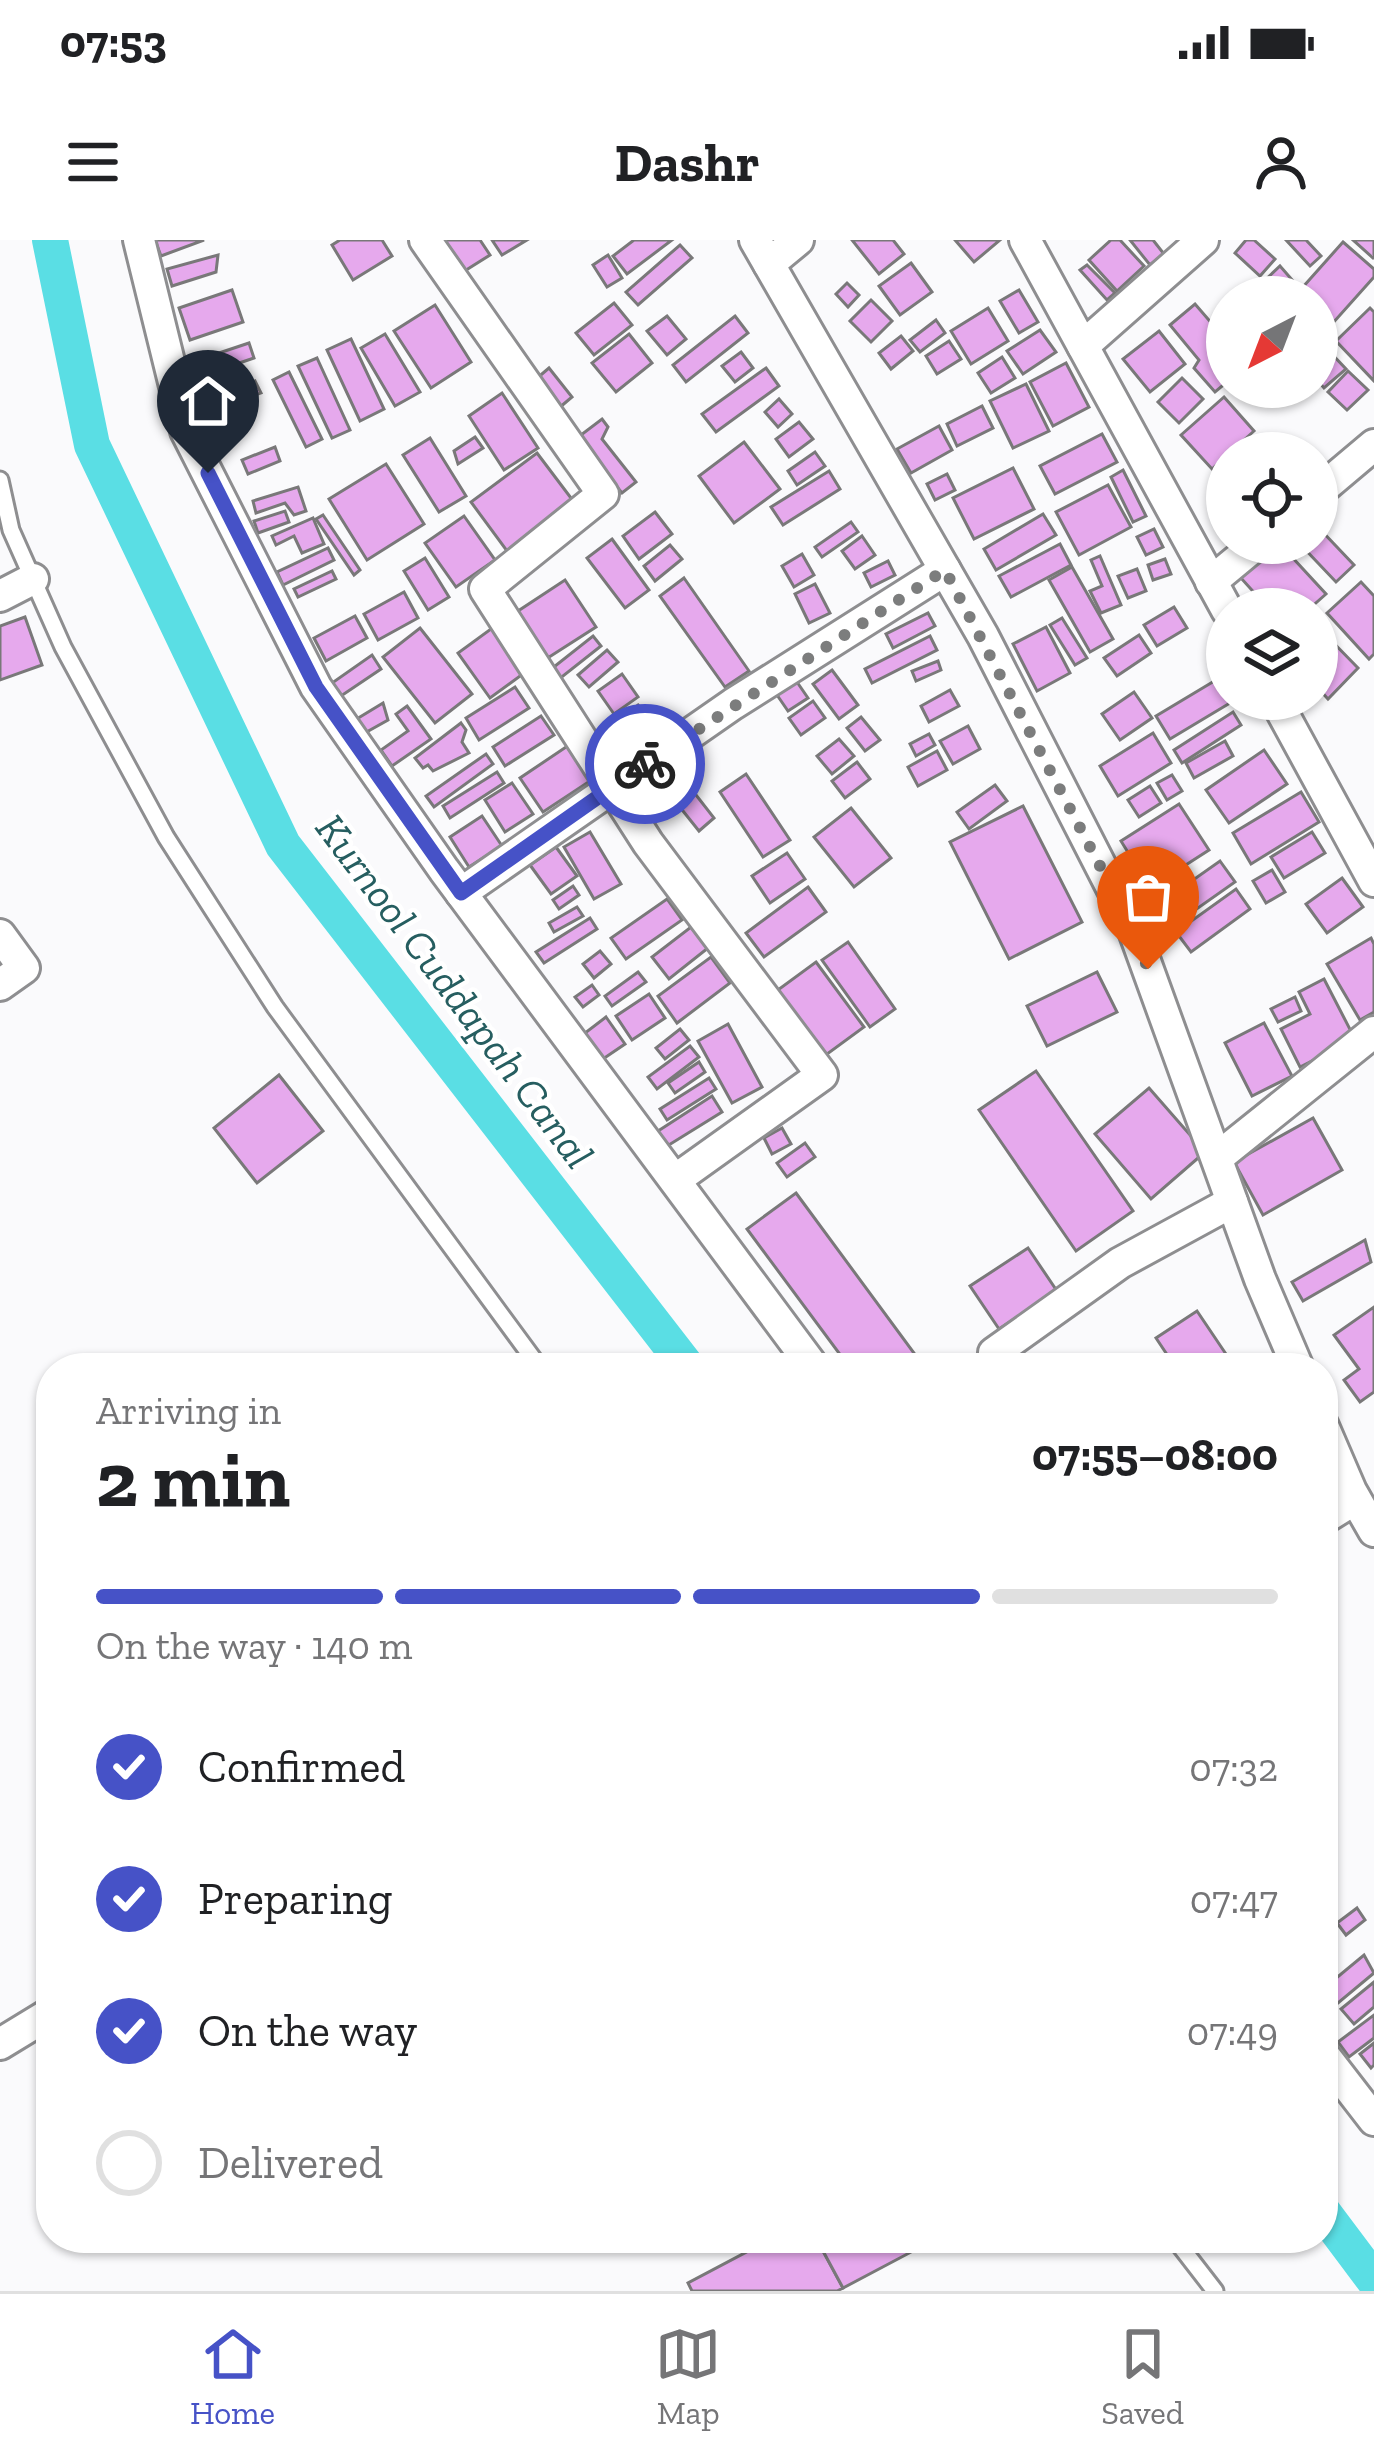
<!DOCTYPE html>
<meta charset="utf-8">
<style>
:root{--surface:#fff;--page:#f2f2f2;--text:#202124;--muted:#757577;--line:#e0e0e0;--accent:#4652c7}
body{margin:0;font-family:"Zilla Slab",serif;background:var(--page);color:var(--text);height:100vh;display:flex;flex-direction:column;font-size:45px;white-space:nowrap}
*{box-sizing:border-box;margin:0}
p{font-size:39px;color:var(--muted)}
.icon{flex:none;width:66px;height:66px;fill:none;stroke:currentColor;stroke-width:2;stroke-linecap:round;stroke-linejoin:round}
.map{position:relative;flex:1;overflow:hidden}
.panel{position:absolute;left:36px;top:1113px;width:1302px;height:900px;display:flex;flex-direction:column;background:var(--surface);border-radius:48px;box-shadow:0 3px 9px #0004}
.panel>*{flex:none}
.needle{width:78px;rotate:222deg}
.tools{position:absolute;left:1206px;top:36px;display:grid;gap:24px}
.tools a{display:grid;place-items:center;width:132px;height:132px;border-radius:50%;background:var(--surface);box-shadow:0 3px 9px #0004;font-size:60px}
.pin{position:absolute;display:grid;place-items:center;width:102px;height:102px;color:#fff;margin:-123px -51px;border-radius:50% 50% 50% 0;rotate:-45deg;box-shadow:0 0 12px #0007}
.pin .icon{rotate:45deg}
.courier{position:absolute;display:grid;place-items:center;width:120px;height:120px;margin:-60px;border:9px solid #4652c7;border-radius:50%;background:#fff;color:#222;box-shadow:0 3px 15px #0007}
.headline em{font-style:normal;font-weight:700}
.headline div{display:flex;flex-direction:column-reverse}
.headline{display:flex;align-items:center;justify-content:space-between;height:204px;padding:0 60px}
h1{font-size:78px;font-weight:700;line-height:90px}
.bar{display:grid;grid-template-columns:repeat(4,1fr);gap:18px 12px;align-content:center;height:144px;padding:0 60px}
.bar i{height:15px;border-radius:9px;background:var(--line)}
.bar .current{background:var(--accent)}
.bar p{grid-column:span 4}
ol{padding:0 60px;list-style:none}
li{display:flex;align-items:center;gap:36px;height:132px}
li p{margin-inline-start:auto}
li .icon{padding:12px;border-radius:50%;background:var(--accent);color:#fff;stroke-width:4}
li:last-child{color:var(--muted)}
li i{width:66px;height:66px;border:6px solid var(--line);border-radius:50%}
.status{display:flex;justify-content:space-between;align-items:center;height:84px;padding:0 60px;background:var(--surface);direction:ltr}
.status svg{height:33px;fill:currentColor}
header{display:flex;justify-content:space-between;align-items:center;height:156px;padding:0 60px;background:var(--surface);font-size:54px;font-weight:700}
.dock{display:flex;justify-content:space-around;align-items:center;height:168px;border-top:3px solid var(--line);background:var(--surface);font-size:33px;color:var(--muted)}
.dock a{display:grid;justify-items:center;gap:6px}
.dock .current{color:var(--accent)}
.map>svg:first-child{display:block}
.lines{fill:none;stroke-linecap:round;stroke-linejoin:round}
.canal{stroke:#5adee4;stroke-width:36}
.building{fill:#e6a9ed;stroke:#797879;stroke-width:3}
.lane-casing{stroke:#8e8e90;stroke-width:21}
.street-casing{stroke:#8e8e90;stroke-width:36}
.lane{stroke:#fff;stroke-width:15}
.street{stroke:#fff;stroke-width:30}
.done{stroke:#7c7d7d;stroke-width:12;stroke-dasharray:0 21.6}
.route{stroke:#4652c7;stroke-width:15}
.labels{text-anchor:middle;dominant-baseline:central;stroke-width:9;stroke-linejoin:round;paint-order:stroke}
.water-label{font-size:42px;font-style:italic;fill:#265e60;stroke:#fff}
</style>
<div class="status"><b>07:53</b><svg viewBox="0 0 49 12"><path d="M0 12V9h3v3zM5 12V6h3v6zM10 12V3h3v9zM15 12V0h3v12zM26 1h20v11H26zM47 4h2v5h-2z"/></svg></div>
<header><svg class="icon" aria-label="menu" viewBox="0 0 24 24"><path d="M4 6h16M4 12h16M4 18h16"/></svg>Dashr<svg class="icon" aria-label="person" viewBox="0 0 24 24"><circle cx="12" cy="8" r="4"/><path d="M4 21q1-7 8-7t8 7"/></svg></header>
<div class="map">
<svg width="1374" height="2051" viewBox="0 0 1374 2051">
<rect width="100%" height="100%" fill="#fafafc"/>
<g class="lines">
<g class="canal">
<path d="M50 0 92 205 283 605 688 1128"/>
<path d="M1323 1972 1374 2040"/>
</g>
</g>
<g class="building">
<path d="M155 0H204L161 16Z"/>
<path d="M340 0H382L392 16 353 40 332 5Z"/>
<path d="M442 0H480L490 15 463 32Z"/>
<path d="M492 0H527L502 15Z"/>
<path d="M634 0H672L627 34 613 16Z"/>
<path d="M852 0H893L904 14 879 34Z"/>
<path d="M955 0H1000L974 22Z"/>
<path d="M1111 0H1120L1144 26 1117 51 1089 20Z"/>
<path d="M1130 0H1153L1164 14 1150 25Z"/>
<path d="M1246 0H1254L1275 19 1260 36 1235 13Z"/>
<path d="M1286 0H1306L1321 16 1310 26Z"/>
<path d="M1353 0H1374V17L1373 18Z"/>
<path d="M1343 2 1374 29V37L1324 93 1317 87V57H1294Z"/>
<path d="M680 5 692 18 638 65 626 52Z"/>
<path d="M218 15 216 32 172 46 167 29Z"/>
<path d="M608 15 622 38 607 47 593 25Z"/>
<path d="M911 23 932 52 900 75 879 46Z"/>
<path d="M1087 25 1115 53 1107 60 1080 30Z"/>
<path d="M1280 26 1294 42 1276 57 1263 42Z"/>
<path d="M847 43 859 55 848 67 836 54Z"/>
<path d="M232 50 243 82 190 100 179 68Z"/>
<path d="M1019 50 1038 82 1019 93 1000 61Z"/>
<path d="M871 60 892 81 871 102 850 81Z"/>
<path d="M614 63 632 85 594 115 576 93Z"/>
<path d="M1195 64 1227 101V142L1215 152 1194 128 1199 120 1170 85Z"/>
<path d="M435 65 471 122 431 148 394 91Z"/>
<path d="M988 68 1008 101 971 124 951 91Z"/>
<path d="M1370 68 1374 72V141L1336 101Z"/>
<path d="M667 76 686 99 667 115 647 91Z"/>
<path d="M735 76 748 93 686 142 673 125Z"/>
<path d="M936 80 945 93 920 112 910 100Z"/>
<path d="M1040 90 1056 112 1023 134 1007 111Z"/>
<path d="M1159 91 1185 124 1150 152 1123 119Z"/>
<path d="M385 94 420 152 395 166 361 108Z"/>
<path d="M629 94 652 123 616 152 592 123Z"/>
<path d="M901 96 913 111 891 129 879 113Z"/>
<path d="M351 99 384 169 360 181 327 110Z"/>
<path d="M949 101 961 119 937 134 926 116Z"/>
<path d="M249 103 254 118 207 134 201 119Z"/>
<path d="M1329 111 1346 129 1324 148 1317 140V121Z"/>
<path d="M741 112 753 128 735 142 722 126Z"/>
<path d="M1002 117 1015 138 991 153 978 133Z"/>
<path d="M317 118 350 190 332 198 298 126Z"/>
<path d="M1066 123 1089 167 1053 186 1030 142Z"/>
<path d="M549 128 572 157 559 168 536 139Z"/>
<path d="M766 128 779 146 716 192 702 174Z"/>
<path d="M1348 131 1368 150 1347 170 1328 152Z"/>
<path d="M242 132 245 140 216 149 214 141Z"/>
<path d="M289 132 322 199 306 207 273 140Z"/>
<path d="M1182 138 1203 159 1179 183 1158 162Z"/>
<path d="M255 141 261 153 241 160 236 149Z"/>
<path d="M1026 144 1049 191 1013 208 990 161Z"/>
<path d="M502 153 538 208 504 230 469 176Z"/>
<path d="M1224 157 1254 191 1212 229 1181 195Z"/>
<path d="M779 159 792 174 778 187 765 172Z"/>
<path d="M982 166 993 188 957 206 947 184Z"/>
<path d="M602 179 608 187 602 199 636 242 622 253 577 198Z"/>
<path d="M799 182 813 199 789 217 776 199Z"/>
<path d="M939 186 952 210 911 233 897 209Z"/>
<path d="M1102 194 1117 222 1055 254 1040 226Z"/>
<path d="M475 197 483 208 458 224 454 211Z"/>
<path d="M430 198 466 256 439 272 403 215Z"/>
<path d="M1258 201 1269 213H1244Z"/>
<path d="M744 202 780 249 734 283 699 236Z"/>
<path d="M275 207 280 221 248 234 242 220Z"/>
<path d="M815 212 825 226 797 245 788 231Z"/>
<path d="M537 213 574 262 507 311 471 262Z"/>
<path d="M386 224 424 284 367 320 329 259Z"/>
<path d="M1013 228 1034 269 974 299 953 258Z"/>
<path d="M1123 230 1146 276 1133 282 1111 237Z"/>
<path d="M829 231 840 249 783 285 771 267Z"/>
<path d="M947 234 955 250 935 260 927 244Z"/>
<path d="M1108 245 1131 287 1079 315 1056 272Z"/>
<path d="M298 247 306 271 294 275 285 263 256 273 253 261Z"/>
<path d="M285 271 289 282 258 293 254 281Z"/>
<path d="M655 272 672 294 639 319 623 296Z"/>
<path d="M1043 274 1056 295 996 330 984 309Z"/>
<path d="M323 275 360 330 354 335 316 279Z"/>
<path d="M464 276 495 320 456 347 425 303Z"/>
<path d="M313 278 324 304 302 313 294 296 276 305 272 296Z"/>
<path d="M851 282 858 292 822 317 815 307Z"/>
<path d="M1317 286 1354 325 1336 342 1299 303H1317Z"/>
<path d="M1154 289 1163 307 1146 315 1137 297Z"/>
<path d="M862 296 875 315 855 329 842 311Z"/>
<path d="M612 299 649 350 625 368 587 318Z"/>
<path d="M1279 303 1326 354 1309 369H1269L1240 337Z"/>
<path d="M1060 304 1071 325 1011 357 999 336Z"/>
<path d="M670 305 682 319 655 341 644 326Z"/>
<path d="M328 308 334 320 283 345 277 332Z"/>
<path d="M802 314 814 335 794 347 782 326Z"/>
<path d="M1100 316 1121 365 1101 373 1090 351 1102 346 1091 320Z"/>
<path d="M425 318 449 357 428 370 404 331Z"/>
<path d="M1165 319 1171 334 1153 340 1148 325Z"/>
<path d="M888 321 895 335 871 347 864 333Z"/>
<path d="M1072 327 1113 399 1090 412 1049 340Z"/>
<path d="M1137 329 1146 351 1128 358 1118 336Z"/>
<path d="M332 331 336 339 298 357 294 349Z"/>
<path d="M684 338 749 431 725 447 660 356Z"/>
<path d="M565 340 596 387 543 421 512 375Z"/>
<path d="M1361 342 1374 356V414L1369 419 1327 373Z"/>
<path d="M815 344 830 373 809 383 795 354Z"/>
<path d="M404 352 418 378 378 400 364 374Z"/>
<path d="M1174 367 1187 388 1157 406 1144 385Z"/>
<path d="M928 373 935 386 893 408 886 394Z"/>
<path d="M355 376 367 398 326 421 314 398Z"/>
<path d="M25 377 42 425 0 440V386Z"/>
<path d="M1062 378 1087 418 1075 425 1050 385Z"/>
<path d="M495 386 527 431 490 458 458 413Z"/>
<path d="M1046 387 1070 433 1037 451 1013 404Z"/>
<path d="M1318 387 1358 428 1328 459 1317 447Z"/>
<path d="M420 388 472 454 435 483 383 417Z"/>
<path d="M1139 395 1151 413 1117 436 1104 418Z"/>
<path d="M593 396 601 406 558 440 550 430Z"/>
<path d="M930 396 937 410 872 443 865 429Z"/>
<path d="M607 410 618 422 589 447 578 435Z"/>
<path d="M372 415 381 429 341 456 332 443Z"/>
<path d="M938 421 941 430 916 441 912 431Z"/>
<path d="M832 430 858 465 839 479 813 444Z"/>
<path d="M622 434 638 457 614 474 598 451Z"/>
<path d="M1221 437 1227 446V459L1235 460 1170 499 1156 476Z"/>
<path d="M797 442 808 458 788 471 777 455Z"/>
<path d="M515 447 529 468 479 500 466 478Z"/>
<path d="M950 450 959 466 929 482 921 466Z"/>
<path d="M1134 452 1152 478 1120 500 1102 474Z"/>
<path d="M813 461 825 478 801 495 789 478Z"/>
<path d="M383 463 388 480 363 494 355 480Z"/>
<path d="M638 465 660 494 636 513 613 484Z"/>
<path d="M407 466 431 499 392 526 381 510 408 491 396 474Z"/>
<path d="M1233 472 1241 485 1182 523 1174 510Z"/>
<path d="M541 476 554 495 505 526 493 507Z"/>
<path d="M861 477 880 500 865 511 847 488Z"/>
<path d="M461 483 466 490 462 502 469 513 433 531 428 525 423 528 415 518Z"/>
<path d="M968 486 980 509 953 524 940 501Z"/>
<path d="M1153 493 1171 523 1118 556 1100 526Z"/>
<path d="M929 494 935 505 916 516 910 504Z"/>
<path d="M839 499 854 516 832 534 817 516Z"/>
<path d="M1225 501 1233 516 1194 538 1186 523Z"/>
<path d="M569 505 593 539 543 572 520 538Z"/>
<path d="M1264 510 1287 544 1229 583 1206 550Z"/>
<path d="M937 511 947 530 918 546 908 527Z"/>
<path d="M486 514 493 524 434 567 426 556Z"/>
<path d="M857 522 870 539 845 558 832 541Z"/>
<path d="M675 528 714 578 699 591 659 541Z"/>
<path d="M497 532 504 543 450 578 443 566Z"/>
<path d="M746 534 790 600 763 617 720 552Z"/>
<path d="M1172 535 1182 551 1167 560 1157 543Z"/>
<path d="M512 543 533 574 505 592 485 560Z"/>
<path d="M995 545 1007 561 969 589 957 572Z"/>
<path d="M1150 546 1161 563 1139 577 1128 560Z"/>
<path d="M664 550 674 563 653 578 643 565Z"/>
<path d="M1301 552 1319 582 1251 624 1233 593Z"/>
<path d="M1179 564 1209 610 1150 648 1121 601Z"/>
<path d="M1023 566 1082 682 1009 719 950 602Z"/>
<path d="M851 568 891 618 854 647 814 597Z"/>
<path d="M482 576 502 606 469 627 450 597Z"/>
<path d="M590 592 621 644 594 659 564 607Z"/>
<path d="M1312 592 1325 613 1284 638 1271 617Z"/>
<path d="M556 607 577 636 551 654 530 625Z"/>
<path d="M787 613 805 639 770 663 752 636Z"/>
<path d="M1220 621 1235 642 1171 687 1156 666Z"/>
<path d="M1272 630 1285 652 1266 663 1253 641Z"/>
<path d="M1342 638 1363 667 1327 693 1306 664Z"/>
<path d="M573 646 579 655 559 669 553 660Z"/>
<path d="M808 647 826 672 764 717 746 693Z"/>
<path d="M1236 649 1250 669 1191 712 1176 692Z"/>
<path d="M667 659 682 680 626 719 611 698Z"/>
<path d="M577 667 583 676 554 692 549 683Z"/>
<path d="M590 678 597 689 544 723 536 712Z"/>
<path d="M691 687 708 708 669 739 652 717Z"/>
<path d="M1371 698 1374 704V772L1360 780 1327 724Z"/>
<path d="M848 702 895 769 870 787 822 720Z"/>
<path d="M600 711 611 724 594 738 583 724Z"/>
<path d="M711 717 730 743 677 783 658 756Z"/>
<path d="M816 722 864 787 819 820 771 755Z"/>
<path d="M638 732 646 742 612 766 605 756Z"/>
<path d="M1097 732 1117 772 1047 806 1027 766Z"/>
<path d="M1324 739 1355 799 1300 827 1281 789 1310 774 1299 752Z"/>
<path d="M592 745 599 755 583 767 575 757Z"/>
<path d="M649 754 665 778 632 800 616 776Z"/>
<path d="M1295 757 1301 771 1278 782 1271 769Z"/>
<path d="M606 777 625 804 603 819 585 793Z"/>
<path d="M1264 783 1292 836 1252 856 1225 803Z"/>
<path d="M728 784 762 847 732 863 698 801Z"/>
<path d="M680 789 689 800 665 819 656 808Z"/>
<path d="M690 806 699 817 657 849 648 837Z"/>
<path d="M699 822 705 832 675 853 668 843Z"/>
<path d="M1036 831 1133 971 1076 1011 979 870Z"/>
<path d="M279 835 323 891 257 943 214 888Z"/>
<path d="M709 838 716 849 667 880 660 869Z"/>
<path d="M1149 848 1205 912 1151 959 1095 894Z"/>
<path d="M712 856 722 872 664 908 655 893Z"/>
<path d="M1313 878 1342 930 1263 975 1234 922Z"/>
<path d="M782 888 791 904 772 914 764 898Z"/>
<path d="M805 903 815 917 787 937 777 923Z"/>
<path d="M796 953 925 1128H850L747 989Z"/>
<path d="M1365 1000 1371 1022 1303 1061 1292 1042Z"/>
<path d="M1028 1008 1057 1051 999 1089 970 1046Z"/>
<path d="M1374 1067V1152L1360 1162 1344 1140 1359 1129 1334 1095Z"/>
<path d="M1197 1071 1232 1123 1224 1128H1176L1156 1098Z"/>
<path d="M1357 1668 1365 1680 1346 1695 1337 1683Z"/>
<path d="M1364 1715 1374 1733 1332 1768 1323 1758V1749Z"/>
<path d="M1374 1742V1767L1354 1784 1341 1769Z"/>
<path d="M1374 1775V1798L1349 1817 1338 1802Z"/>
<path d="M1374 1803V1825L1371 1828 1360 1814Z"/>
<path d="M773 1998H816L843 2048 837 2051H692L688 2043Z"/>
<path d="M816 1998H906L913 2011 843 2048Z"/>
</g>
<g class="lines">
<g class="lane-casing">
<g id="lane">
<path d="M0 240 11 290 63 407 166 597 275 767 540 1128"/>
<path d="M1174 1998 1215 2051"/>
</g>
</g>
<g class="street-casing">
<g id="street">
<path d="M139 0 186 191 316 447 444 630 814 1128"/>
<path d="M425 0 603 254 485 349 648 603 822 835 675 940"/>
<path d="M755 0 983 396 1134 691 1260 1039 1298 1128"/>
<path d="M1025 0 1227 370"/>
<path d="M769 24 798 0"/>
<path d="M1083 106 1203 0"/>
<path d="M1317 253 1374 205"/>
<path d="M1211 342 1258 303"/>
<path d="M0 356 33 339"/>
<path d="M1275 459 1374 641"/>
<path d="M461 653 733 464 945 330"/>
<path d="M0 695 24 728 0 745"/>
<path d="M1217 918 1374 792"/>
<path d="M996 1128 994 1113 1120 1023 1232 962"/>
<path d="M1323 1186 1351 1251 1374 1291"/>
<path d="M1323 1279 1355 1259"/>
<path d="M0 1804 51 1773"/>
<path d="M1323 1814 1374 1880"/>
</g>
</g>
<use href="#lane" class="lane"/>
<use href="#street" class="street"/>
</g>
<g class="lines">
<path class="done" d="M645 524 945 330 1134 691 1148 729"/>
<path class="route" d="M208 233 316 447 461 653 645 524"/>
</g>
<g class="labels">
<g class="water-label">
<text transform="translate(455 751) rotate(53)">Kurnool Cuddapah Canal</text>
</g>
</g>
</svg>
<div class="tools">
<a><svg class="needle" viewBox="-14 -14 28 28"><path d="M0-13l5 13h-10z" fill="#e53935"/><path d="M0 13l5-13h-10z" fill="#757577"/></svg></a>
<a><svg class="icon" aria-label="locate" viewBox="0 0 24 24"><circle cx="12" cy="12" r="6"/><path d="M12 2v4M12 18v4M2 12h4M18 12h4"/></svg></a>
<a><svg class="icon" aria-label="layers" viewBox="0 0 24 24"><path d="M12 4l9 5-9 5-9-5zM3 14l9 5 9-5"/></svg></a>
</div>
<div class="pin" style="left:1148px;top:729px;background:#ea580c"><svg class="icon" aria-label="bag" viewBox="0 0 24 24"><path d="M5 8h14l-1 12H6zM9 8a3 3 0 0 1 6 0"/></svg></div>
<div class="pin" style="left:208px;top:233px;background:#1f2937"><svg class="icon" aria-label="home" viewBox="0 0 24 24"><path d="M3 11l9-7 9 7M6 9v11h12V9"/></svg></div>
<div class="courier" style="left:645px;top:524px"><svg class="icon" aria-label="bike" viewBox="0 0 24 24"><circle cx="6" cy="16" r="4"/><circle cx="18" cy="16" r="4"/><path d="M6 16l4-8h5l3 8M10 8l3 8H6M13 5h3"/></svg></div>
<section class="panel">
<div class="headline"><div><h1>2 min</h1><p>Arriving in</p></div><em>07:55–08:00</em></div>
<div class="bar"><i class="current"></i><i class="current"></i><i class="current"></i><i></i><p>On the way · 140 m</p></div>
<ol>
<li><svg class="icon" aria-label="check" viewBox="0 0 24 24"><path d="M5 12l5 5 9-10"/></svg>Confirmed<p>07:32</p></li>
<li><svg class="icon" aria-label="check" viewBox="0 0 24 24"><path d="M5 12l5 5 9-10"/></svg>Preparing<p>07:47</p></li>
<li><svg class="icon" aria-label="check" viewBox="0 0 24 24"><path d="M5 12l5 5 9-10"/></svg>On the way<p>07:49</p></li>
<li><i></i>Delivered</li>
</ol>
</section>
</div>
<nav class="dock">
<a class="current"><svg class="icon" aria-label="home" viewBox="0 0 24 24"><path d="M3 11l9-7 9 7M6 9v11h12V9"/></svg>Home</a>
<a><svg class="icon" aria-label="map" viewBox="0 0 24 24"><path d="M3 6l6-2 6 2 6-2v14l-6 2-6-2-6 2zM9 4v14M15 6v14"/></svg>Map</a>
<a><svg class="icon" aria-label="saved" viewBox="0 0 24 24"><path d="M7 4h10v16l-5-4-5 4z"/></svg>Saved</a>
</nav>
